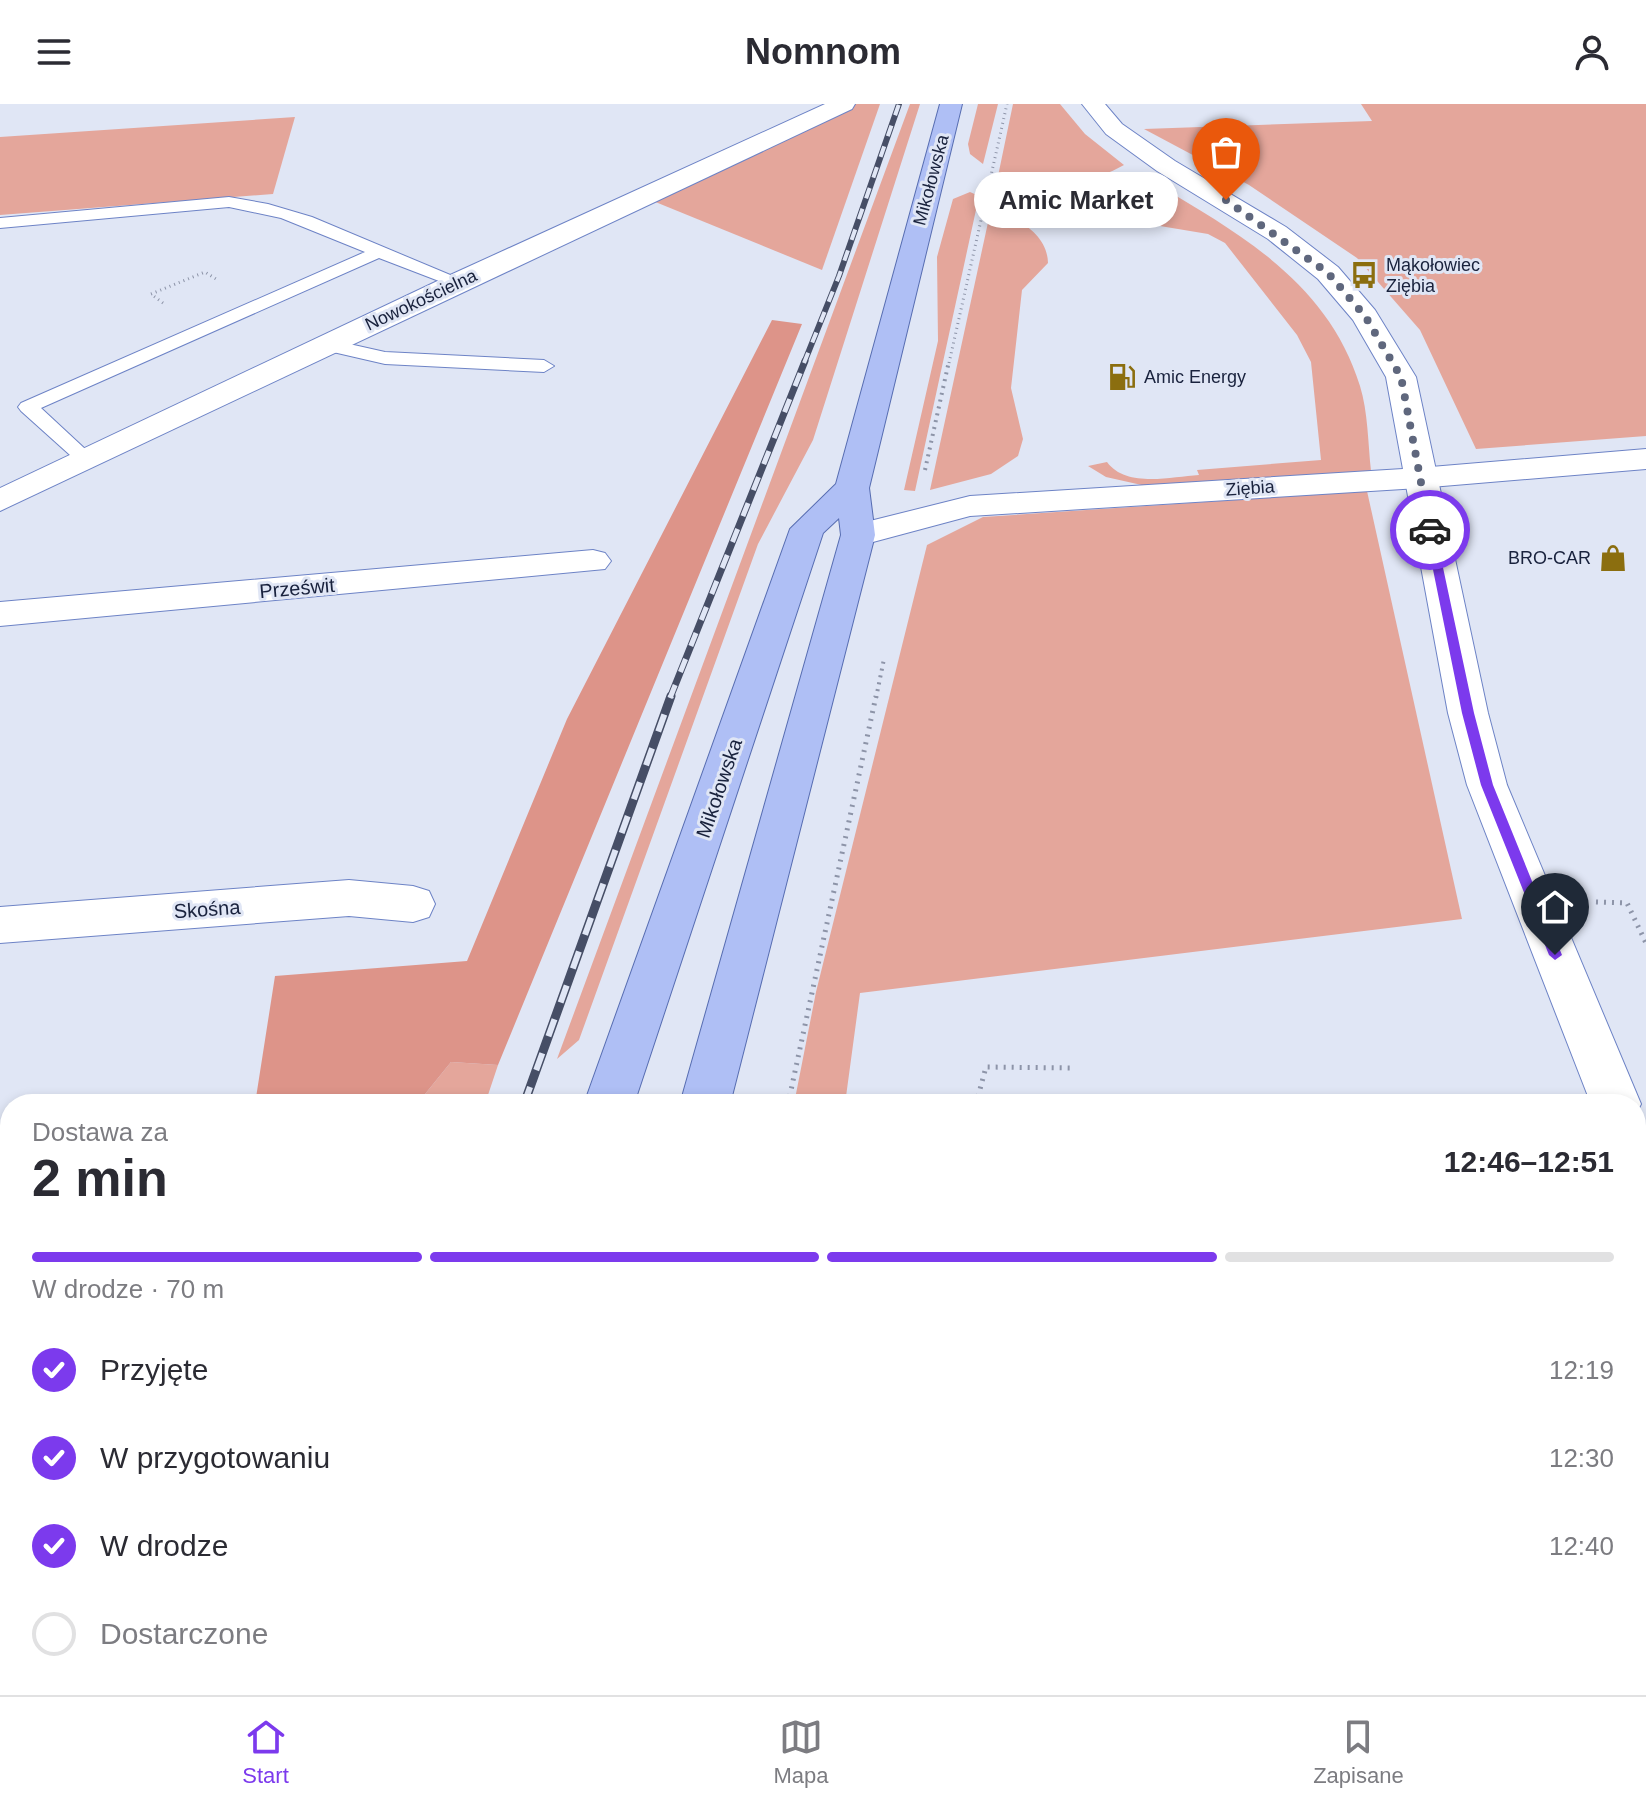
<!DOCTYPE html>
<html lang="pl">
<meta charset="utf-8">
<style>
:root{--surface:#fff;--page:#f7f7f7;--text:#2b2b33;--muted:#7c7c81;--line:#e1e1e2;--accent:#7c3aed}
body{margin:0;font-family:Arial,sans-serif;background:var(--page);color:var(--text);height:100vh;display:flex;flex-direction:column;font-size:30px;white-space:nowrap}
*{box-sizing:border-box;margin:0}
p{font-size:26px;color:var(--muted)}
.icon{flex:none;width:44px;height:44px;fill:none;stroke:currentColor;stroke-width:2;stroke-linecap:round;stroke-linejoin:round}
.map{position:relative;flex:1;overflow:hidden}
.drawer{position:absolute;left:0px;top:990px;width:1646px;height:602px;display:flex;flex-direction:column;background:var(--surface);border-radius:32px 32px 0 0;box-shadow:0 4px 12px #0003}
.drawer>*{flex:none}
.pin{position:absolute;display:grid;place-items:center;width:68px;height:68px;color:#fff;margin:-82px -34px;border-radius:50% 50% 50% 0;rotate:-45deg;box-shadow:0 0 8px #0007}
.pin .icon{rotate:45deg}
.courier{position:absolute;display:grid;place-items:center;width:80px;height:80px;margin:-40px;border:6px solid #7c3aed;border-radius:50%;background:#fff;color:#222;box-shadow:0 2px 10px #0007}
.bubble{position:absolute;height:56px;border-radius:28px;background:var(--surface);box-shadow:0 4px 12px #0003;font-size:26px;font-weight:800;line-height:56px;text-align:center}
.summary em{font-style:normal;font-weight:800}
.summary div{display:flex;flex-direction:column-reverse}
.summary{display:flex;align-items:center;justify-content:space-between;height:136px;padding:0 32px}
h1{font-size:52px;font-weight:800;line-height:60px}
.bar{display:grid;grid-template-columns:repeat(4,1fr);gap:12px 8px;align-content:center;height:96px;padding:0 32px}
.bar i{height:10px;border-radius:6px;background:var(--line)}
.bar .on{background:var(--accent)}
.bar p{grid-column:span 4}
ol{padding:0 32px;list-style:none}
li{display:flex;align-items:center;gap:24px;height:88px}
li p{margin-inline-start:auto}
li .icon{padding:8px;border-radius:50%;background:var(--accent);color:#fff;stroke-width:4}
li:last-child{color:var(--muted)}
li i{width:44px;height:44px;border:4px solid var(--line);border-radius:50%}
header{display:flex;justify-content:space-between;align-items:center;height:104px;padding:0 32px;background:var(--surface);font-size:36px;font-weight:800}
.menu{display:flex;justify-content:space-around;align-items:center;height:112px;border-top:2px solid var(--line);background:var(--surface);font-size:22px;color:var(--muted)}
.menu a{display:grid;justify-items:center;gap:4px}
.menu .on{color:var(--accent)}
.map>svg:first-child{display:block}
.green{fill:#e4a69b}
.forest{fill:#dd9489}
.lines{fill:none;stroke-linecap:round;stroke-linejoin:round}
.lane-casing{stroke:#6d83c6;stroke-width:2}
.street-casing{stroke:#6d83c6;stroke-width:2}
.secondary-casing{stroke:#6d83c6;stroke-width:2}
.primary-casing{stroke:#576db1;stroke-width:2}
.path-far3{stroke:#8d94a8;stroke-width:3;stroke-dasharray:1 4;stroke-linecap:butt}
.path-far2{stroke:#8d94a8;stroke-width:4;stroke-dasharray:2 5;stroke-linecap:butt}
.path-far1{stroke:#8d94a8;stroke-width:5;stroke-dasharray:2 6;stroke-linecap:butt}
.path{stroke:#8d94a8;stroke-width:6;stroke-dasharray:3 8;stroke-linecap:butt}
.lane{fill:#fff;fill-rule:evenodd}
.street{fill:#fff;fill-rule:evenodd}
.secondary{fill:#fff;fill-rule:evenodd}
.primary{fill:#afbff5;fill-rule:evenodd}
.rail-far3-casing{stroke:#464e66;stroke-width:6}
.rail-far2-casing{stroke:#464e66;stroke-width:7}
.rail-far1-casing{stroke:#464e66;stroke-width:9}
.rail-casing{stroke:#464e66;stroke-width:11}
.rail-far3{stroke:#e0e6f5;stroke-width:4;stroke-dasharray:11;stroke-linecap:butt}
.rail-far2{stroke:#e0e6f5;stroke-width:5;stroke-dasharray:14;stroke-linecap:butt}
.rail-far1{stroke:#e0e6f5;stroke-width:6;stroke-dasharray:18;stroke-linecap:butt}
.rail{stroke:#e0e6f5;stroke-width:8;stroke-dasharray:23;stroke-linecap:butt}
.route{fill:#7c3aed}
.done{stroke:#5f677d;stroke-width:8;stroke-dasharray:0 14.4}
.labels{text-anchor:middle;dominant-baseline:central;stroke-width:6;stroke-linejoin:round;paint-order:stroke}
.far-street-label{font-size:18px;fill:#19223d;stroke:#e0e6f5}
.far-poi-label{font-size:18px;fill:#19223d;stroke:#e0e6f5;text-anchor:start}
.street-label{font-size:20px;fill:#19223d;stroke:#e0e6f5}
</style>
<header><svg class="icon" aria-label="menu" viewBox="0 0 24 24"><path d="M4 6h16M4 12h16M4 18h16"/></svg>Nomnom<svg class="icon" aria-label="person" viewBox="0 0 24 24"><circle cx="12" cy="8" r="4"/><path d="M4 21q1-7 8-7t8 7"/></svg></header>
<div class="map">
<svg width="1646" height="1591" viewBox="0 0 1646 1591">
<rect width="100%" height="100%" fill="#e0e6f5"/>
<g class="green">
<path d="M855 0H880L822 166 653 97Z"/>
<path d="M910 0H920L813 336 758 440 579 936 557 955Z"/>
<path d="M978 0H998L983 60 970 50 968 40Z"/>
<path d="M1013 0H1060L1085 30 1124 61C1092 79 1079 71 1063 110L998 72Z"/>
<path d="M1361 0H1646V332L1476 345 1420 226 1357 154 1249 81 1144 25 1372 17Z"/>
<path d="M295 13 273 90 0 111V33Z"/>
<path d="M1158 81C1244 132 1329 181 1360 282 1368 308 1368 339 1371 367L1155 384 1106 373 1088 362 1107 358C1126 384 1170 373 1199 371L1197 366 1321 356 1311 258 1297 231 1225 139 1208 130 1154 121 1155 112 1103 109 1102 102 1112 92Z"/>
<path d="M970 88 979 92 915 387 904 386 938 237 937 153 953 95Z"/>
<path d="M992 100C1015 116 1047 127 1048 159L1022 186 1011 284 1023 335 1018 352 991 370 930 386Z"/>
<path d="M1367 387 1462 815 860 889 845 1000H794L816 888 927 441 983 413Z"/>
<path d="M451 958 498 961 485 1000H417Z"/>
<path d="M10 1221V1311L0 1313V1223Z"/>
<path d="M173 1582H278L275 1591H184Z"/>
</g>
<path class="forest" d="M772 216 802 220 498 961 451 958 417 1000H255L275 872 467 857 567 615Z"/>
<g class="lines">
<g class="lane-casing">
<g id="lane">
<path d="M229 93 268 100 312 113 467 178 464 182H452L379 154 41 304 97 356 87 362 80 360 21 307 18 303 21 299 365 148 281 114 229 103 0 124V114Z"/>
<path d="M327 235 385 248 544 256 554 262 544 268 385 260 320 245 318 241Z"/>
</g>
</g>
<g class="street-casing">
<g id="street">
<path d="M825 0H855L852 5 0 407V384L448 172Z"/>
<path d="M1646 345V365L1419 384 970 412 858 442 846 439 841 431 846 423 970 392 1419 364Z"/>
<path d="M593 446 605 449 611 457 605 465 0 522V498Z"/>
<path d="M349 776 413 782 429 787 435 800 429 813 413 818 349 812 0 839V803Z"/>
</g>
</g>
<g class="secondary-casing">
<g id="secondary">
<path d="M1082 0H1105L1122 20 1175 57 1286 123 1338 163 1375 206 1416 273 1488 609 1507 681 1641 1000 1636 1010V1000H1591L1467 681 1448 609 1386 273 1353 216 1318 175 1268 135 1157 67 1106 30Z"/>
<path d="M1636 1026 1646 1030V1099L1636 1095Z"/>
<path d="M1646 1314V1372L1636 1373V1315Z"/>
<path d="M10 1391V1451L0 1452V1392Z"/>
</g>
</g>
<g class="primary-casing">
<g id="primary">
<path d="M940 0H962L869 384 875 431 730 1000H680L841 431 839 414 823 429 634 1000H584L790 425 836 380Z"/>
<path d="M383 1582H447L445 1591H379Z"/>
<path d="M520 1582H584L583 1591H517Z"/>
</g>
</g>
<g class="path-far3">
<path d="M163 199 151 190 205 168 216 175"/>
<path d="M949 259 1007 0"/>
</g>
<g class="path-far2">
<path d="M925 366 949 257"/>
<path d="M876 594 884 555"/>
</g>
<g class="path-far1">
<path d="M1596 798 1627 799 1646 839"/>
<path d="M788 1000 876 592"/>
<path d="M976 1000 986 963 1075 964"/>
</g>
<g class="path">
<path d="M0 1559 10 1560"/>
<path d="M124 1582 137 1591"/>
<path d="M712 1591 717 1582"/>
</g>
<use href="#lane" class="lane"/>
<use href="#street" class="street"/>
<use href="#secondary" class="secondary"/>
<use href="#primary" class="primary"/>
<g class="rail-far3-casing">
<path id="rail-far3" d="M804 259 839 172 899 0"/>
</g>
<g class="rail-far2-casing">
<path id="rail-far2" d="M670 594 805 257"/>
</g>
<g class="rail-far1-casing">
<path id="rail-far1" d="M524 1000 671 592"/>
</g>
<g class="rail-casing">
<path id="rail" d="M309 1591 313 1582"/>
</g>
<use href="#rail-far3" class="rail-far3"/>
<use href="#rail-far2" class="rail-far2"/>
<use href="#rail-far1" class="rail-far1"/>
<use href="#rail" class="rail"/>
</g>
<path class="route" d="M1430 423 1435 426 1474 609 1493 681 1562 851 1555 856 1549 851 1481 681 1462 609 1425 426Z"/>
<g class="lines">
<path class="done" d="M1226 96 1328 169 1365 212 1401 273 1430 426"/>
</g>
<defs>
<g id="bus-bare" transform="scale(2.16)"><path d="M-5-6H5V4H4V6H2V4H-2V6H-4V4H-5ZM-3.5-4V0h7V-4ZM-3.5 1.2v1.5H-2V1.2ZM2 1.2v1.5H3.5V1.2Z" fill="#8b6e0f" stroke="#e0e6f5" stroke-width="2.5" paint-order="stroke"/></g>
<g id="fuel-bare" transform="scale(2.16)"><path d="M-5.5-6h7V0h2V4h1.3V-2.5L3-4.5l.8-.8L6-3V5H2.5V1h-1V6h-7ZM-4.2-4.7v3.2H.2V-4.7Z" fill="#8b6e0f" stroke="#e0e6f5" stroke-width="2.5" paint-order="stroke"/></g>
<g id="shop-bare" transform="scale(2.16)"><path d="M-5-2.5h2.3a2.7 3.5 0 0 1 5.4 0H5L5.5 6h-11ZM-1.5-2.5h3a1.5 2.3 0 0 0-3 0Z" fill="#8b6e0f" stroke="#e0e6f5" stroke-width="2.5" paint-order="stroke"/></g>
</defs>
<g fill-rule="evenodd">
<use href="#bus-bare" x="1364" y="171"/>
<use href="#fuel-bare" x="1122" y="273"/>
<use href="#shop-bare" x="1613" y="454"/>
</g>
<g class="labels">
<g class="far-street-label">
<text transform="translate(931 76) rotate(-75)">Mikołowska</text>
<text transform="translate(421 196) rotate(-25)">Nowokościelna</text>
<text transform="translate(1250 384) rotate(-4)">Ziębia</text>
</g>
<g class="far-poi-label">
<text x="1386" y="161">Mąkołowiec<tspan x="1386" dy="21">Ziębia</tspan></text>
<text x="1144" y="273">Amic Energy</text>
<text x="1591" y="454" text-anchor="end">BRO-CAR</text>
</g>
<g class="street-label">
<text transform="translate(297 484) rotate(-5)">Prześwit</text>
<text transform="translate(719 684) rotate(-71)">Mikołowska</text>
<text transform="translate(207 805) rotate(-4)">Skośna</text>
</g>
</g>
</svg>
<div class="pin" style="left:1226px;top:96px;background:#ea580c"><svg class="icon" aria-label="bag" viewBox="0 0 24 24"><path d="M5 8h14l-1 12H6zM9 8a3 3 0 0 1 6 0"/></svg></div>
<div class="pin" style="left:1555px;top:851px;background:#1f2937"><svg class="icon" aria-label="home" viewBox="0 0 24 24"><path d="M3 11l9-7 9 7M6 9v11h12V9"/></svg></div>
<div class="courier" style="left:1430px;top:426px"><svg class="icon" aria-label="car" viewBox="0 0 24 24"><path d="M5 17H2v-5l4-1 3-4h7l3 4 3 1v5h-3M9 17h6M6 11h13"/><circle cx="7" cy="17" r="2"/><circle cx="17" cy="17" r="2"/></svg></div>
<div class="bubble" style="left:974px;top:68px;width:204px">Amic Market</div>
<section class="drawer">
<div class="summary"><div><h1>2 min</h1><p>Dostawa za</p></div><em>12:46–12:51</em></div>
<div class="bar"><i class="on"></i><i class="on"></i><i class="on"></i><i></i><p>W drodze · 70 m</p></div>
<ol>
<li><svg class="icon" aria-label="check" viewBox="0 0 24 24"><path d="M5 12l5 5 9-10"/></svg>Przyjęte<p>12:19</p></li>
<li><svg class="icon" aria-label="check" viewBox="0 0 24 24"><path d="M5 12l5 5 9-10"/></svg>W przygotowaniu<p>12:30</p></li>
<li><svg class="icon" aria-label="check" viewBox="0 0 24 24"><path d="M5 12l5 5 9-10"/></svg>W drodze<p>12:40</p></li>
<li><i></i>Dostarczone</li>
</ol>
</section>
</div>
<nav class="menu">
<a class="on"><svg class="icon" aria-label="home" viewBox="0 0 24 24"><path d="M3 11l9-7 9 7M6 9v11h12V9"/></svg>Start</a>
<a><svg class="icon" aria-label="map" viewBox="0 0 24 24"><path d="M3 6l6-2 6 2 6-2v14l-6 2-6-2-6 2zM9 4v14M15 6v14"/></svg>Mapa</a>
<a><svg class="icon" aria-label="saved" viewBox="0 0 24 24"><path d="M7 4h10v16l-5-4-5 4z"/></svg>Zapisane</a>
</nav>
